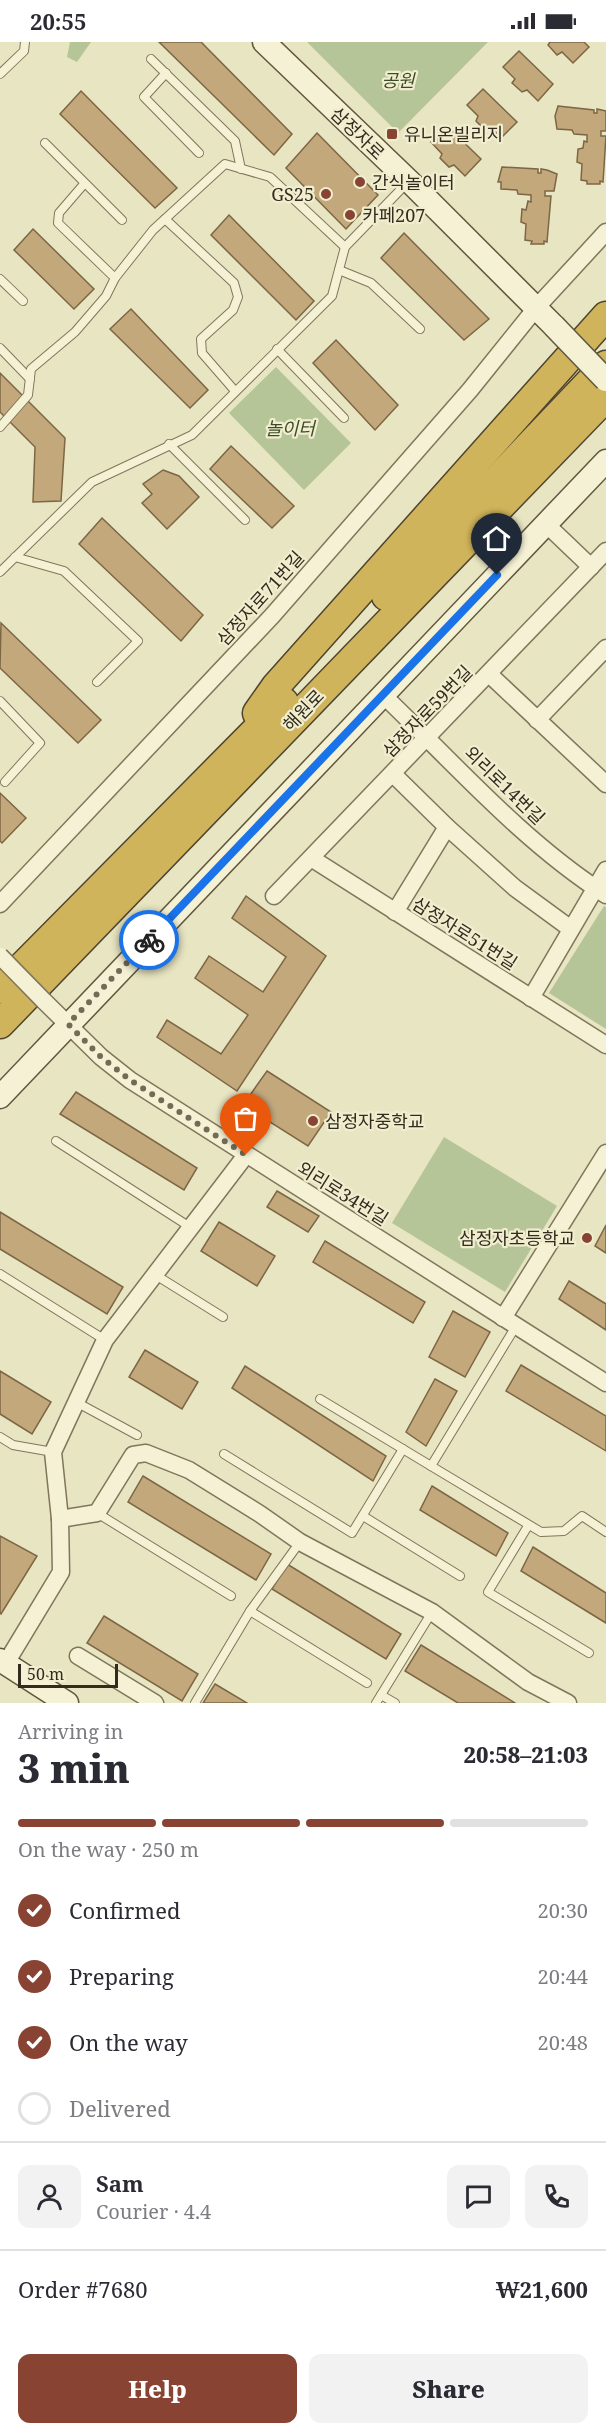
<!DOCTYPE html>
<meta charset="utf-8">
<style>
:root{--surface:#fff;--page:#f2f2f3;--text:#2b2b33;--muted:#7c7c81;--line:#e1e1e2;--accent:#894332}
body{margin:0;font-family:"Noto Serif","Noto Sans KR",serif;background:var(--page);color:var(--text);height:100vh;display:flex;flex-direction:column;font-size:22px;white-space:nowrap}
*{box-sizing:border-box;margin:0}
p{font-size:20px;color:var(--muted)}
.icon{flex:none;width:33px;height:33px;fill:none;stroke:currentColor;stroke-width:2;stroke-linecap:round;stroke-linejoin:round}
.map{position:relative;height:1661px;overflow:hidden}
.details{display:flex;flex-direction:column;background:var(--surface);flex:1}
.details>*{flex:none}
.scale{position:absolute;left:18px;bottom:15px;width:100px;box-sizing:border-box;padding-left:6px;border:3px solid #322b1e;border-top:0;font-size:16px;line-height:21px;white-space:nowrap;color:#322b1e;-webkit-text-stroke:4px #f1eed0;paint-order:stroke}
.pin{position:absolute;display:grid;place-items:center;width:51px;height:51px;color:#fff;margin:-62px -26px;border-radius:50% 50% 50% 0;rotate:-45deg;box-shadow:0 0 6px #0007}
.pin .icon{rotate:45deg}
.courier{position:absolute;display:grid;place-items:center;width:60px;height:60px;margin:-30px;border:4px solid #1a73e8;border-radius:50%;background:#fff;color:#222;box-shadow:0 2px 8px #0007}
.overview em{font-style:normal;font-weight:800}
.overview div{display:flex;flex-direction:column-reverse}
.overview{display:flex;align-items:center;justify-content:space-between;height:102px;padding:0 18px}
h1{font-size:39px;font-weight:800;line-height:45px}
.bar{display:grid;grid-template-columns:repeat(4,1fr);gap:9px 6px;align-content:center;height:72px;padding:0 18px}
.bar i{height:8px;border-radius:4px;background:var(--line)}
.bar .selected{background:var(--accent)}
.bar p{grid-column:span 4}
.line{display:flex;align-items:center;gap:15px;padding:0 18px;border-top:2px solid var(--line)}
.line div{flex:1}
.round{display:grid;place-items:center;flex:none;width:63px;height:63px;border-radius:12px;background:var(--page)}
ol{padding:0 18px;list-style:none}
li{display:flex;align-items:center;gap:18px;height:66px}
li p{margin-inline-start:auto}
li .icon{padding:6px;border-radius:50%;background:var(--accent);color:#fff;stroke-width:4}
li:last-child{color:var(--muted)}
li i{width:33px;height:33px;border:3px solid var(--line);border-radius:50%}
.button{display:flex;gap:12px;margin-top:auto;padding:12px 18px}
.button a{flex:1;height:69px;border-radius:12px;background:var(--accent);color:#fff;font-size:24px;font-weight:800;line-height:69px;text-align:center}
.button a+a{background:var(--page);color:var(--text)}
.status{display:flex;justify-content:space-between;align-items:center;height:42px;padding:0 30px;background:var(--surface);direction:ltr}
.status svg{height:16px;fill:currentColor}
.map>svg:first-child{display:block}
.green{fill:#b6c597}
.building{fill:#c3a87c;stroke:#7d6644;stroke-width:1.5}
.lines{fill:none;stroke-linecap:round;stroke-linejoin:round}
.lane-casing{stroke:#80765b;stroke-width:10}
.street-casing{stroke:#80765b;stroke-width:19}
.secondary-casing{stroke:#62573e;stroke-width:25}
.highway-casing{stroke:#4e442f;stroke-width:31}
.lane{stroke:#f4f1d4;stroke-width:8}
.street{stroke:#f4f1d4;stroke-width:16}
.secondary{stroke:#f4f1d4;stroke-width:22}
.highway{stroke:#d0b45b;stroke-width:28}
.street-bridge-casing{stroke:#80765b;stroke-width:19;stroke-linecap:butt}
.secondary-bridge-casing{stroke:#62573e;stroke-width:25;stroke-linecap:butt}
.street-bridge{stroke:#f4f1d4;stroke-width:16}
.secondary-bridge{stroke:#f4f1d4;stroke-width:22}
.done{stroke:#726c57;stroke-width:6;stroke-dasharray:0 10.8}
.route{stroke:#1a73e8;stroke-width:8}
.poi-dot{fill:#894332;stroke:#f1eed0;stroke-width:2}
.labels{text-anchor:middle;dominant-baseline:central;stroke-width:4.5;stroke-linejoin:round;paint-order:stroke}
.park-label{font-size:18px;font-style:italic;fill:#3b4c26;stroke:#f1eed0}
.street-label{font-size:18px;fill:#322b1e;stroke:#f1eed0}
.poi-label{font-size:18px;fill:#322b1e;stroke:#f1eed0;text-anchor:start}
</style>
<div class="status"><b>20:55</b><svg viewBox="0 0 49 12"><path d="M0 12V9h3v3zM5 12V6h3v6zM10 12V3h3v9zM15 12V0h3v12zM26 1h20v11H26zM47 4h2v5h-2z"/></svg></div>
<div class="map">
<svg width="606" height="1661" viewBox="0 0 606 1661">
<rect width="100%" height="100%" fill="#e8e5c2"/>
<g class="green">
<path d="M70 0H91L77 20 67 15Z"/>
<path d="M307 0H488L398 91Z"/>
<path d="M276 325 351 401 304 448 229 371Z"/>
<path d="M604 864 606 865V987L549 951Z"/>
<path d="M444 1095 557 1164 505 1250 392 1181Z"/>
</g>
<g class="building">
<path d="M159 0H201L292 92 274 113Z"/>
<path d="M550 0H584L589 5 573 21 562 10 557 13 548 3Z"/>
<path d="M519 9 553 42 538 59 527 48 522 50 512 41 515 37 503 25Z"/>
<path d="M483 47 517 80 501 96 490 85 485 88 476 79 478 74 467 63Z"/>
<path d="M81 49 177 146 155 166 60 72Z"/>
<path d="M558 64 594 68V71H597V67L606 69V89H601V94H606L603 140 600 139V142H587V139L581 138 582 122 577 120 578 107 583 106 584 99 587 100V93L574 92 572 88 557 87 555 74Z"/>
<path d="M447 84 481 117 465 134 454 123 449 125 440 116 442 112 431 100Z"/>
<path d="M317 91 378 153 346 187 286 126Z"/>
<path d="M502 125 538 127V131H541V127L547 128 557 132 554 149H545V154H551L547 200 544 199V202H531L532 199 525 198 526 182 521 180 522 167 526 168 528 159 531 160V153L518 152 517 148 501 147V140H498Z"/>
<path d="M229 173 314 259 296 278 211 193Z"/>
<path d="M33 187 94 247 74 267 14 208Z"/>
<path d="M404 191 489 277 464 298 381 216Z"/>
<path d="M131 267 208 348 190 366 110 287Z"/>
<path d="M336 298 398 363 375 388 313 321Z"/>
<path d="M0 331 65 396 61 459 33 460 35 405 0 370Z"/>
<path d="M231 404 294 464 272 486 210 427Z"/>
<path d="M163 428 179 434 199 455 167 487 142 461 152 452 143 442Z"/>
<path d="M102 476 203 573 181 599 79 502Z"/>
<path d="M1 581 101 678 78 701 0 626Z"/>
<path d="M0 751 26 776 2 801 0 799Z"/>
<path d="M246 854 326 914 237 1049 157 995 167 978 221 1012 248 973 195 936 209 914 263 950 286 915 232 876Z"/>
<path d="M267 1029 331 1070 308 1104 243 1063Z"/>
<path d="M76 1050 197 1126 184 1148 60 1072Z"/>
<path d="M277 1149 319 1174 308 1190 267 1165Z"/>
<path d="M0 1170 123 1245 107 1272 0 1207Z"/>
<path d="M219 1180 275 1214 257 1244 201 1209Z"/>
<path d="M606 1183V1211L595 1204Z"/>
<path d="M325 1199 425 1260 413 1281 313 1220Z"/>
<path d="M569 1239 606 1262V1288L559 1257Z"/>
<path d="M453 1269 490 1290 465 1335 429 1315Z"/>
<path d="M145 1308 198 1340 182 1367 129 1335Z"/>
<path d="M521 1323 606 1374V1409L506 1349Z"/>
<path d="M245 1324 386 1414 373 1439 232 1346Z"/>
<path d="M0 1329 51 1360 32 1392 0 1372Z"/>
<path d="M435 1337 457 1349 426 1404 406 1390Z"/>
<path d="M143 1434 271 1512 256 1538 128 1460Z"/>
<path d="M432 1444 508 1491 496 1514 420 1468Z"/>
<path d="M0 1494 37 1514 1 1572 0 1571Z"/>
<path d="M533 1505 606 1551V1581L521 1529Z"/>
<path d="M287 1522 401 1592 386 1617 272 1547Z"/>
<path d="M104 1574 198 1632 182 1659 87 1601Z"/>
<path d="M421 1603 515 1661H458L405 1629Z"/>
<path d="M215 1642 247 1661H203Z"/>
</g>
<g class="lines">
<g class="lane-casing">
<g id="lane">
<path d="M151 17 235 99 241 127"/>
<path d="M166 31 144 55 199 111"/>
<path d="M0 32 24 9 25 0"/>
<path d="M45 101 122 178"/>
<path d="M84 142 59 171 58 181 115 236"/>
<path d="M165 177 234 241 238 255 233 268 201 297 202 311 235 349"/>
<path d="M339 228 371 241 420 287"/>
<path d="M0 237 23 259"/>
<path d="M0 306 30 337"/>
<path d="M277 307 344 376"/>
<path d="M0 385 28 353 31 327 75 290 106 254 115 236 153 188 225 122 270 135 345 205"/>
<path d="M169 402 245 478"/>
<path d="M15 515 64 529 138 599 97 640"/>
<path d="M0 530 92 440 192 393 332 254 345 205 408 140"/>
<path d="M0 659 40 701 5 740"/>
<path d="M56 1099 190 1185"/>
<path d="M0 1232 105 1298"/>
<path d="M154 1232 223 1275"/>
<path d="M516 1284 431 1424 541 1490 564 1489 582 1474 606 1490"/>
<path d="M320 1357 431 1424"/>
<path d="M76 1360 137 1393"/>
<path d="M0 1395 13 1403 53 1410"/>
<path d="M224 1412 352 1491 403 1407"/>
<path d="M97 1471 231 1554"/>
<path d="M363 1474 460 1534"/>
<path d="M528 1484 488 1550 589 1611"/>
<path d="M250 1569 367 1641"/>
<path d="M381 1653 395 1661"/>
<path d="M195 1661 250 1569 300 1500"/>
<path d="M376 1661 432 1570"/>
</g>
</g>
<g class="street-casing">
<g id="street">
<path d="M546 482 591 525"/>
<path d="M489 632 606 742"/>
<path d="M383 653C454 721 523 800 606 853"/>
<path d="M537 678 606 606"/>
<path d="M393 732 447 785 515 846 571 887"/>
<path d="M311 816 606 1003"/>
<path d="M274 854 606 509"/>
<path d="M0 862 272 574 470 348 536 266 606 190"/>
<path d="M395 870 447 785"/>
<path d="M531 956 606 828"/>
<path d="M44 959 101 1015 130 1038 606 1341"/>
<path d="M503 1276 606 1111"/>
<path d="M60 1477 97 1471 133 1413 146 1411 189 1428 260 1472 300 1500 432 1570 528 1640 568 1661"/>
<path d="M78 1614 155 1661"/>
<path d="M6 1621 61 1530 60 1477 53 1410 105 1298 246 1113"/>
</g>
</g>
<g class="secondary-casing">
<g id="secondary">
<path d="M264 0 409 139 554 284"/>
<path d="M0 1055 606 419"/>
<path d="M0 1618 67 1661"/>
</g>
</g>
<g class="highway-casing">
<g id="highway">
<path d="M386 554 606 323"/>
<path d="M257 671 276 644 606 274"/>
<path d="M0 947 284 660"/>
<path d="M0 982 606 355"/>
</g>
</g>
<use href="#lane" class="lane"/>
<use href="#street" class="street"/>
<use href="#secondary" class="secondary"/>
<use href="#highway" class="highway"/>
<g class="street-bridge-casing">
<path id="street-bridge" d="M0 914 44 959"/>
</g>
<g class="secondary-bridge-casing">
<path id="secondary-bridge" d="M554 284 606 338"/>
</g>
<use href="#street-bridge" class="street-bridge"/>
<use href="#secondary-bridge" class="secondary-bridge"/>
</g>
<g class="lines">
<path class="done" d="M149 898 68 982 101 1015 130 1038 246 1113"/>
<path class="route" d="M149 898 497 533"/>
</g>
<g class="poi-dot">
<rect x="386" y="86" width="12" height="12" rx="3"/>
<circle cx="360" cy="140" r="6"/>
<circle cx="326" cy="152" r="6"/>
<circle cx="350" cy="173" r="6"/>
<circle cx="313" cy="1079" r="6"/>
<circle cx="587" cy="1196" r="6"/>
</g>
<g class="labels">
<g class="park-label">
<text x="398" y="38">공원</text>
<text x="290" y="386">놀이터</text>
</g>
<g class="street-label">
<text transform="translate(358 91) rotate(44)">삼정자로</text>
<text transform="translate(260 556) rotate(-48)">삼정자로71번길</text>
<text transform="translate(303 668) rotate(-46)">해원로</text>
<text transform="translate(427 669) rotate(-46)">삼정자로59번길</text>
<text transform="translate(505 743) rotate(44)">외리로14번길</text>
<text transform="translate(465 891) rotate(32)">삼정자로51번길</text>
<text transform="translate(343 1151) rotate(32)">외리로34번길</text>
</g>
<g class="poi-label">
<text x="404" y="92">유니온빌리지</text>
<text x="372" y="140">간식놀이터</text>
<text x="314" y="152" text-anchor="end">GS25</text>
<text x="362" y="173">카페207</text>
<text x="325" y="1079">삼정자중학교</text>
<text x="575" y="1196" text-anchor="end">삼정자초등학교</text>
</g>
</g>
</svg>
<div class="scale">50 m</div>
<div class="pin" style="left:246px;top:1113px;background:#ea580c"><svg class="icon" aria-label="bag" viewBox="0 0 24 24"><path d="M5 8h14l-1 12H6zM9 8a3 3 0 0 1 6 0"/></svg></div>
<div class="pin" style="left:497px;top:533px;background:#1f2937"><svg class="icon" aria-label="home" viewBox="0 0 24 24"><path d="M3 11l9-7 9 7M6 9v11h12V9"/></svg></div>
<div class="courier" style="left:149px;top:898px"><svg class="icon" aria-label="bike" viewBox="0 0 24 24"><circle cx="6" cy="16" r="4"/><circle cx="18" cy="16" r="4"/><path d="M6 16l4-8h5l3 8M10 8l3 8H6M13 5h3"/></svg></div>
</div>
<section class="details">
<div class="overview"><div><h1>3 min</h1><p>Arriving in</p></div><em>20:58–21:03</em></div>
<div class="bar"><i class="selected"></i><i class="selected"></i><i class="selected"></i><i></i><p>On the way · 250 m</p></div>
<ol>
<li><svg class="icon" aria-label="check" viewBox="0 0 24 24"><path d="M5 12l5 5 9-10"/></svg>Confirmed<p>20:30</p></li>
<li><svg class="icon" aria-label="check" viewBox="0 0 24 24"><path d="M5 12l5 5 9-10"/></svg>Preparing<p>20:44</p></li>
<li><svg class="icon" aria-label="check" viewBox="0 0 24 24"><path d="M5 12l5 5 9-10"/></svg>On the way<p>20:48</p></li>
<li><i></i>Delivered</li>
</ol>
<div class="line" style="height:108px"><a class="round"><svg class="icon" aria-label="person" viewBox="0 0 24 24"><circle cx="12" cy="8" r="4"/><path d="M4 21q1-7 8-7t8 7"/></svg></a><div><b>Sam</b><p>Courier · 4.4</p></div><a class="round"><svg class="icon" aria-label="chat" viewBox="0 0 24 24"><path d="M4 5h16v11H9l-5 4z"/></svg></a><a class="round"><svg class="icon" aria-label="phone" viewBox="0 0 24 24"><path d="M5 4h4l2 5-3 2q2 4 5 5l2-3 5 2v4C11 20 4 13 5 4z"/></svg></a></div>
<div class="line" style="height:78px"><div>Order #7680</div><b>₩21,600</b></div>
<div class="button"><a>Help</a><a>Share</a></div>
</section>
